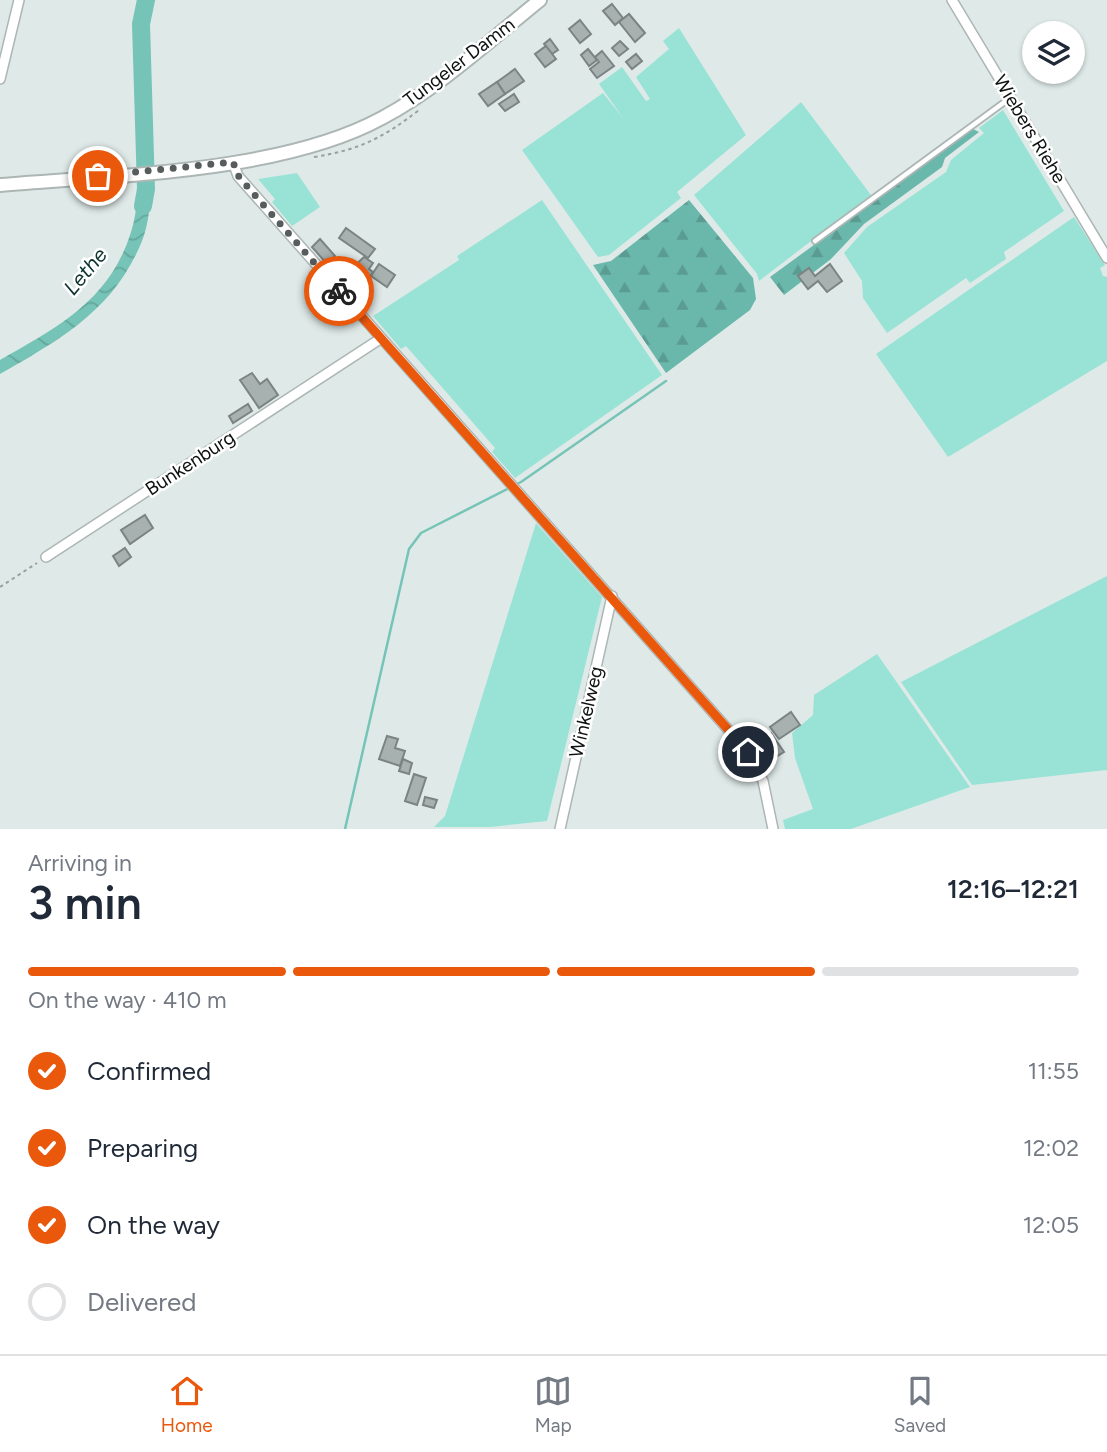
<!DOCTYPE html>
<meta charset="utf-8">
<style>
:root{--surface:#fff;--page:#f2f2f3;--text:#1f2937;--muted:#747a83;--line:#e0e1e3;--accent:#ea580c}
body{margin:0;font-family:Figtree,sans-serif;background:var(--page);color:var(--text);height:100vh;display:flex;flex-direction:column;font-size:26px;white-space:nowrap}
*{box-sizing:border-box;margin:0}
p{font-size:23px;color:var(--muted)}
.icon{flex:none;width:38px;height:38px;fill:none;stroke:currentColor;stroke-width:2;stroke-linecap:round;stroke-linejoin:round}
.map{position:relative;height:829px;overflow:hidden}
.side{display:flex;flex-direction:column;background:var(--surface);flex:1}
.side>*{flex:none}
.fabs{position:absolute;left:1022px;top:21px;display:grid;gap:14px}
.fabs a{display:grid;place-items:center;width:63px;height:63px;border-radius:50%;background:var(--surface);box-shadow:0 2px 5px #0004;font-size:35px}
.pin{position:absolute;display:grid;place-items:center;width:60px;height:60px;color:#fff;margin:-30px;border:4px solid #fff;border-radius:50%;box-shadow:0 2px 7px #0007}
.courier{position:absolute;display:grid;place-items:center;width:70px;height:70px;margin:-35px;border:5px solid #ea580c;border-radius:50%;background:#fff;color:#222;box-shadow:0 2px 9px #0007}
.summary em{font-style:normal;font-weight:600}
.summary div{display:flex;flex-direction:column-reverse}
.summary{display:flex;align-items:center;justify-content:space-between;height:119px;padding:0 28px}
h1{font-size:46px;font-weight:600;line-height:52px}
.bar{display:grid;grid-template-columns:repeat(4,1fr);gap:10px 7px;align-content:center;height:84px;padding:0 28px}
.bar i{height:9px;border-radius:5px;background:var(--line)}
.bar .active{background:var(--accent)}
.bar p{grid-column:span 4}
ol{padding:0 28px;list-style:none}
li{display:flex;align-items:center;gap:21px;height:77px}
li p{margin-inline-start:auto}
li .icon{padding:7px;border-radius:50%;background:var(--accent);color:#fff;stroke-width:4}
li:last-child{color:var(--muted)}
li i{width:38px;height:38px;border:4px solid var(--line);border-radius:50%}
.menu{display:flex;justify-content:space-around;align-items:center;height:98px;border-top:2px solid var(--line);background:var(--surface);font-size:19px;color:var(--muted)}
.menu a{display:grid;justify-items:center;gap:4px}
.menu .active{color:var(--accent)}
.map>svg:first-child{display:block}
.grass{fill:#99e3d6}
.forest{fill:url(#forest-firs)}
.water{fill:url(#water-waves)}
.lines{fill:none;stroke-linecap:round;stroke-linejoin:round}
.stream{stroke:#76c4b7;stroke-width:2.5}
.river{stroke:#76c4b7;stroke-width:18}
.building{fill:#a7b1af;stroke:#7b8482;stroke-width:2}
.lane-casing{stroke:#acb6b4;stroke-width:8}
.street-casing{stroke:#acb6b4;stroke-width:12}
.secondary-casing{stroke:#acb6b4;stroke-width:16}
.path{stroke:#98a19f;stroke-width:2;stroke-dasharray:3.5 3.5;stroke-linecap:butt}
.lane{stroke:#fff;stroke-width:4.5}
.street{stroke:#fff;stroke-width:9}
.secondary{stroke:#fff;stroke-width:12}
.done{stroke:#565d5c;stroke-width:7;stroke-dasharray:0 12.6}
.route{stroke:#ea580c;stroke-width:9}
.labels{text-anchor:middle;dominant-baseline:central;stroke-width:5;stroke-linejoin:round;paint-order:stroke}
.street-label{font-size:19px;fill:#0d1110;stroke:#fff}
.water-label{font-size:21px;font-style:italic;fill:#0c332e;stroke:#fff}
</style>
<div class="map">
<svg width="1107" height="829" viewBox="0 0 1107 829">
<defs>
<pattern id="forest-firs" width="22" height="20" patternUnits="userSpaceOnUse" patternTransform="scale(1.75)"><rect width="22" height="20" fill="#6ab7ab"/><path d="M5 1l3.5 6h-7zM16 11l3.5 6h-7z" fill="#5b9c92"/></pattern>
<pattern id="water-waves" width="16" height="10" patternUnits="userSpaceOnUse" patternTransform="scale(1.75)"><rect width="16" height="10" fill="#76c4b7"/><path d="M0 5q4-4 8 0t8 0" fill="none" stroke="#65a79c"/></pattern>
</defs>
<rect width="100%" height="100%" fill="#dfeae8"/>
<g class="grass">
<path d="M679 28 746 135 677 192 681 198 609 255 598 257 522 150 603 93 623 118 599 84 622 67 646 101 650 99 636 77 669 49 663 41Z"/>
<path d="M801 102 871 195 759 281 757 274 694 195Z"/>
<path d="M1003 110 1064 211 1004 252 1006 259 970 283 966 278 887 333 863 298 862 281 844 253 867 227 946 172 951 160 984 133 979 128Z"/>
<path d="M297 173 320 207 292 226 272 202 275 199 258 179Z"/>
<path d="M542 200 662 375 515 478 492 452 495 448 406 346 401 349 373 316 459 260 457 256Z"/>
<path d="M1074 217 1105 265 1100 268 1103 276 1107 277V361L948 457 876 354Z"/>
<path d="M536 523 602 597 547 821 490 827H434L445 816Z"/>
<path d="M1107 576V770L972 785 901 682Z"/>
<path d="M877 654 970 787 851 829H785L783 820 813 809 795 758 792 733 813 715 814 695Z"/>
</g>
<g class="forest">
<path d="M973 129 979 132 945 158 942 167 864 224 831 259 784 295 770 277Z"/>
<path d="M689 200 753 278 756 299 750 310 666 373 593 265 611 261Z"/>
</g>
<path class="water" d="M153 183C150 201 149 224 142 241 114 310 61 339 0 374V360C58 327 110 300 131 232 136 217 137 200 139 184Z"/>
<g class="lines">
<path class="stream" d="M345 829 409 549 421 533 521 482 666 381"/>
<path class="river" d="M143 206 146 189 141 24 146 0"/>
</g>
<g class="building">
<path d="M612 4 623 18 615 25 603 11Z"/>
<path d="M629 14 645 33 635 42 619 22Z"/>
<path d="M580 20 591 34 580 43 569 29Z"/>
<path d="M550 39 558 50 552 54 544 44Z"/>
<path d="M620 41 628 49 619 56 612 48Z"/>
<path d="M546 46 556 59 545 67 535 54Z"/>
<path d="M588 49 597 60 589 66 581 55Z"/>
<path d="M602 51 614 66 597 78 590 69 599 62 595 57Z"/>
<path d="M636 54 642 61 632 69 626 62Z"/>
<path d="M515 69 524 81 505 94 497 82Z"/>
<path d="M497 82 505 94 488 106 479 94Z"/>
<path d="M514 94 519 102 505 111 499 104Z"/>
<path d="M346 228 375 249 368 258 339 238Z"/>
<path d="M320 239 335 256 327 264 312 247Z"/>
<path d="M364 257 373 263 369 269 373 272 366 283 349 271Z"/>
<path d="M379 264 395 275 387 287 371 276Z"/>
<path d="M830 264 842 281 827 292 818 281 808 289 798 276 809 268 815 276Z"/>
<path d="M345 267 352 278 344 283 337 273Z"/>
<path d="M252 373 260 384 267 379 278 395 259 408 240 380Z"/>
<path d="M248 404 252 411 233 423 229 416Z"/>
<path d="M145 515 153 528 130 544 121 530Z"/>
<path d="M125 548 131 557 119 566 113 556Z"/>
<path d="M791 712 800 725 779 739 770 727Z"/>
<path d="M771 733 784 752 771 760 758 741Z"/>
<path d="M387 736 398 739 395 748 405 751 400 766 379 759Z"/>
<path d="M403 759 412 763 409 774 399 771Z"/>
<path d="M414 774 426 778 417 805 405 801Z"/>
<path d="M425 797 437 800 434 808 423 805Z"/>
</g>
<g class="lines">
<g class="lane-casing">
<path id="lane" d="M815 241 1010 98"/>
</g>
<g class="street-casing">
<g id="street">
<path d="M952 0 1107 258"/>
<path d="M0 79 19 0"/>
<path d="M233 162 238 176 748 752 763 781 773 829"/>
<path d="M46 557 380 339"/>
<path d="M560 829 612 596"/>
</g>
</g>
<g class="secondary-casing">
<path id="secondary" d="M0 185C115 175 281 173 382 118 440 87 489 41 540 0"/>
</g>
<g class="path">
<path d="M314 157C359 150 383 138 419 110"/>
<path d="M0 587 37 563"/>
</g>
<use href="#lane" class="lane"/>
<use href="#street" class="street"/>
<use href="#secondary" class="secondary"/>
</g>
<g class="lines">
<path class="done" d="M98 176 233 162 239 177 339 291"/>
<path class="route" d="M339 291 748 752"/>
</g>
<g class="labels">
<g class="street-label">
<text transform="translate(459 62) rotate(-37)">Tungeler Damm</text>
<text transform="translate(1030 129) rotate(59)">Wiebers Riehe</text>
<text transform="translate(190 463) rotate(-33)">Bunkenburg</text>
<text transform="translate(586 712) rotate(-77)">Winkelweg</text>
</g>
<g class="water-label">
<text transform="translate(85 271) rotate(-50)">Lethe</text>
</g>
</g>
</svg>
<div class="fabs">
<a><svg class="icon" aria-label="layers" viewBox="0 0 24 24"><path d="M12 4l9 5-9 5-9-5zM3 14l9 5 9-5"/></svg></a>
</div>
<div class="pin" style="left:98px;top:176px;background:#ea580c"><svg class="icon" aria-label="bag" viewBox="0 0 24 24"><path d="M5 8h14l-1 12H6zM9 8a3 3 0 0 1 6 0"/></svg></div>
<div class="pin" style="left:748px;top:752px;background:#1f2937"><svg class="icon" aria-label="home" viewBox="0 0 24 24"><path d="M3 11l9-7 9 7M6 9v11h12V9"/></svg></div>
<div class="courier" style="left:339px;top:291px"><svg class="icon" aria-label="bike" viewBox="0 0 24 24"><circle cx="6" cy="16" r="4"/><circle cx="18" cy="16" r="4"/><path d="M6 16l4-8h5l3 8M10 8l3 8H6M13 5h3"/></svg></div>
</div>
<section class="side">
<div class="summary"><div><h1>3 min</h1><p>Arriving in</p></div><em>12:16–12:21</em></div>
<div class="bar"><i class="active"></i><i class="active"></i><i class="active"></i><i></i><p>On the way · 410 m</p></div>
<ol>
<li><svg class="icon" aria-label="check" viewBox="0 0 24 24"><path d="M5 12l5 5 9-10"/></svg>Confirmed<p>11:55</p></li>
<li><svg class="icon" aria-label="check" viewBox="0 0 24 24"><path d="M5 12l5 5 9-10"/></svg>Preparing<p>12:02</p></li>
<li><svg class="icon" aria-label="check" viewBox="0 0 24 24"><path d="M5 12l5 5 9-10"/></svg>On the way<p>12:05</p></li>
<li><i></i>Delivered</li>
</ol>
</section>
<nav class="menu">
<a class="active"><svg class="icon" aria-label="home" viewBox="0 0 24 24"><path d="M3 11l9-7 9 7M6 9v11h12V9"/></svg>Home</a>
<a><svg class="icon" aria-label="map" viewBox="0 0 24 24"><path d="M3 6l6-2 6 2 6-2v14l-6 2-6-2-6 2zM9 4v14M15 6v14"/></svg>Map</a>
<a><svg class="icon" aria-label="saved" viewBox="0 0 24 24"><path d="M7 4h10v16l-5-4-5 4z"/></svg>Saved</a>
</nav>
